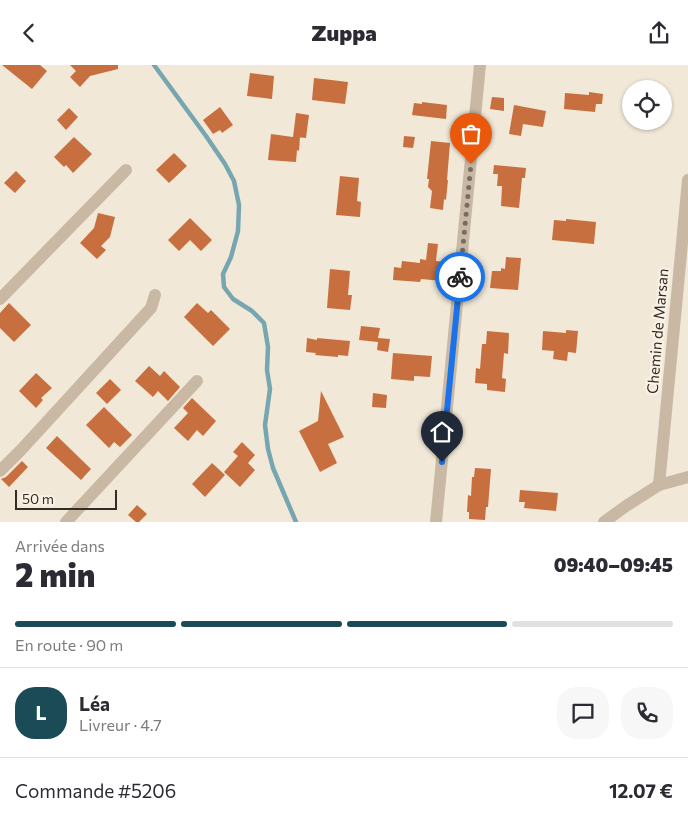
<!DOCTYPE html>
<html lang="fr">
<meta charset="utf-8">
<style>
:root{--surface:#fff;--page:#f7f7f7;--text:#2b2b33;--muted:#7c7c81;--line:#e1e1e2;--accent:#1b4b56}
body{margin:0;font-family:Commissioner,sans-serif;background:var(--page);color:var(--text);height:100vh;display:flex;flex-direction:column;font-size:19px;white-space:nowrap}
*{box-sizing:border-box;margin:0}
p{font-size:16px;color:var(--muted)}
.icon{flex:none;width:28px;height:28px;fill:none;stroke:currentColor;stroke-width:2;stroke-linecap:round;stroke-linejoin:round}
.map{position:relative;height:457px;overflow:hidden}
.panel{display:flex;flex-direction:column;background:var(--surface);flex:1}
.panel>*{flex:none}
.controls{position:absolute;left:622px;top:15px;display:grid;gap:10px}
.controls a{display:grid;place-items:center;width:50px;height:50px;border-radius:50%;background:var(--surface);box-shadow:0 1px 4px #0004;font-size:25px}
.scale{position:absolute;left:15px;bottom:12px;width:102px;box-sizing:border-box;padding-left:5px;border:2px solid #342c26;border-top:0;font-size:14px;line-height:18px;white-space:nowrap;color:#342c26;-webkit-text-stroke:4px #f9f2e4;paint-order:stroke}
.pin{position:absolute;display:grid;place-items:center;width:42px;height:42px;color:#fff;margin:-51px -21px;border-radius:50% 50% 50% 0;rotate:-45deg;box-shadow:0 0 5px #0007}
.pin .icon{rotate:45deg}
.courier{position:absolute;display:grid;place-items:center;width:50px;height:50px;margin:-25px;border:4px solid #1a73e8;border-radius:50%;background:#fff;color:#222;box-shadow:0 1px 6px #0007}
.head em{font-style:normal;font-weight:800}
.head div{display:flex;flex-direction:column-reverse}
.head{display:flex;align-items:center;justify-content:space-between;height:85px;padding:0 15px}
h1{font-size:32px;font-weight:800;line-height:38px}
.bar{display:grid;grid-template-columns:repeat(4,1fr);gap:8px 5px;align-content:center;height:60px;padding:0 15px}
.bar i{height:6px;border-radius:4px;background:var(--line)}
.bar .on{background:var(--accent)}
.bar p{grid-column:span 4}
.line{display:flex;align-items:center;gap:12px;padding:0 15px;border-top:1px solid var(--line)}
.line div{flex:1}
.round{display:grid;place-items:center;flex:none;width:52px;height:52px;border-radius:20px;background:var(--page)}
header{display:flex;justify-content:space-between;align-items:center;height:65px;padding:0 15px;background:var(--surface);font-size:22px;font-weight:800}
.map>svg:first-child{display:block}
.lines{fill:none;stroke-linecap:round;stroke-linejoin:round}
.stream{stroke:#76a6af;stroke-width:4.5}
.building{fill:#c86f3f}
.minor{stroke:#c9b9a4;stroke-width:12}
.done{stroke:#766e64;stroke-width:5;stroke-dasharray:0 9}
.route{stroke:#1a73e8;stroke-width:6}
.labels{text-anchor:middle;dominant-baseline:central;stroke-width:4.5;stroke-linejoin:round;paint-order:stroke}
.street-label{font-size:15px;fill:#342c26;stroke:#f9f2e4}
</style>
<header><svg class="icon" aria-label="back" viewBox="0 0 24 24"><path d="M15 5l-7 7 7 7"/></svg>Zuppa<svg class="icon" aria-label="share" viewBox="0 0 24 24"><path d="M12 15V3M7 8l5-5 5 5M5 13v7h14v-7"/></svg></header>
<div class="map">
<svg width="688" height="457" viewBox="0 0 688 457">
<rect width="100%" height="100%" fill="#f1e8d8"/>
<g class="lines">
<path class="stream" d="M154 0 206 71 225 99 234 116 239 140 238 166 231 192 223 209 224 222 233 234 252 246 264 258 268 282 267 305 270 324 265 360 268 384 273 403 296 457"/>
</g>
<g class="building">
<path d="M2 0H40L47 6 32 24Z"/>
<path d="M70 0H118V4L90 11 80 22 70 12 76 6Z"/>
<path d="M250 8 274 11 272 34 247 31Z"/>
<path d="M314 13 348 17 345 39 312 35Z"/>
<path d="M589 27 603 29 602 39H596L595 47 564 44 565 28 589 30Z"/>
<path d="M492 32 504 33V46L490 44Z"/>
<path d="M422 37 447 40 446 54 412 50 414 38 422 39Z"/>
<path d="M514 40 546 46 543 62 523 59 521 71 509 69Z"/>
<path d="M220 42 233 60 222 68 220 65 213 69 203 55Z"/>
<path d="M69 43 78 52 66 65 57 55Z"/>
<path d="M296 48 309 50 306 73 297 72H300L299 86 297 85 296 97 268 95 271 69 293 72Z"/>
<path d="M404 71 415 72 413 83 403 82Z"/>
<path d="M74 72 92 89 73 108 66 100 64 102 54 92Z"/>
<path d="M431 76 450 78 447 115H448L446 135 444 134 443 145 430 143 432 126 428 122 429 114H427Z"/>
<path d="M174 88 187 101 169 118 156 105Z"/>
<path d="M494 100 526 103 525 113H522L519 143 501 141 502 121H497L498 109H493Z"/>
<path d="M16 106 26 116 15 128 4 118Z"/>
<path d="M340 111 359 113 357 136 361 137 360 152 336 150Z"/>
<path d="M98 148 115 152 110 172 101 181 106 185 97 194 80 178 94 163Z"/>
<path d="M190 153 212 175 201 186 190 175 179 186 168 175Z"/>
<path d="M566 154 596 157 594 179 552 175 554 155 566 156Z"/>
<path d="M428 178 438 179 436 196 445 197 443 216 421 214 420 217 393 215 394 202 401 203 402 196 420 198V194L426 195Z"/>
<path d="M506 192 521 193 518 225 490 223 492 206H501V203L505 204Z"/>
<path d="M330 204 350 206 348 230H352L350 245 327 243Z"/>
<path d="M9 238 31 260 14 277 0 263V248Z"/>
<path d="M197 238 208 248 211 245 230 264 213 281 184 252Z"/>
<path d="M361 261 380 263 378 273 390 274 388 287 377 285 378 277 359 275Z"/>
<path d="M566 265 578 266 576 288 568 287 567 296 553 294 554 286 542 285 543 266 566 268Z"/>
<path d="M487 266 509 268 508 289 504 288 502 313 506 314 505 327 487 325V319L475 318 476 303 480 304 482 279H486Z"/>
<path d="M307 273 317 275V273L350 276 348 291 338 290V292L315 290 316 288 306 287Z"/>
<path d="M393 288 432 291 430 312 414 311V316L391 314Z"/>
<path d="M149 301 160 311 164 306 180 322 168 336 158 326 153 332 135 316Z"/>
<path d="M36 308 52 323 41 333 43 335 36 343 19 326Z"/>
<path d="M110 314 121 325 107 339 96 328Z"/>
<path d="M321 326 344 372 328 379 337 398 320 407 299 366 318 356Z"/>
<path d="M373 328 387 330 386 343 372 342Z"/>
<path d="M192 333 216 356 203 371 197 365 188 376 174 363 188 348 183 343Z"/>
<path d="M104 342 132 370 120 382 114 377 109 383 86 360Z"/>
<path d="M57 371 91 404 81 415 46 383Z"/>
<path d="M242 377 255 390 248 398 255 405 240 422 224 407 238 391 233 387Z"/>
<path d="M22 396 28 402 9 422 1 414 6 412Z"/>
<path d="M212 398 225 410 205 432 192 419Z"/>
<path d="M475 403 491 404 488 442H486L485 455 469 454V447H467L468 430 471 431 472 412H474Z"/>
<path d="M520 425 558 428 556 446 524 443 525 437H519Z"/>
<path d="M137 440 147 449 139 457H136L128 450Z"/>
</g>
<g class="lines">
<g class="minor">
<path d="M0 234 126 105"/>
<path d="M0 406 21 385 151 243 155 230"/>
<path d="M659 420 688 115"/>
<path d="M66 457 197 316"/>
<path d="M436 457 480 0"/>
<path d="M604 457 626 441 659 420 688 412"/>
</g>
</g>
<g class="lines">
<path class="done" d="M460 212 471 99"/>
<path class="route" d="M442 397 460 212"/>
</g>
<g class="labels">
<g class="street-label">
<text transform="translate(657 266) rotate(-85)">Chemin de Marsan</text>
</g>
</g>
</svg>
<div class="controls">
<a><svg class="icon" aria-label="locate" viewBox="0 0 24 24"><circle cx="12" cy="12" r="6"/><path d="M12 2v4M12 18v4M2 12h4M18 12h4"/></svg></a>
</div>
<div class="scale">50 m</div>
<div class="pin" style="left:471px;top:99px;background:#ea580c"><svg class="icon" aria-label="bag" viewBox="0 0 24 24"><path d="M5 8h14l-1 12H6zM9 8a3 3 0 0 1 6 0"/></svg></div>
<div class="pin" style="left:442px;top:397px;background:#1f2937"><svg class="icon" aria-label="home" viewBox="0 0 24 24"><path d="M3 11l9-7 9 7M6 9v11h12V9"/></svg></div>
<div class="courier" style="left:460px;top:212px"><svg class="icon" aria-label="bike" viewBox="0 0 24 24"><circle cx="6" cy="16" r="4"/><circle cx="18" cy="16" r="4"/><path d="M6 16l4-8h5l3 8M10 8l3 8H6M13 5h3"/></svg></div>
</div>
<section class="panel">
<div class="head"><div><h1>2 min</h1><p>Arrivée dans</p></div><em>09:40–09:45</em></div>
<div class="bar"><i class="on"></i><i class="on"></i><i class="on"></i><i></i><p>En route · 90 m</p></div>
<div class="line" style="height:90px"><b class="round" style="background:var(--accent);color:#fff">L</b><div><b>Léa</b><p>Livreur · 4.7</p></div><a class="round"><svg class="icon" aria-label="chat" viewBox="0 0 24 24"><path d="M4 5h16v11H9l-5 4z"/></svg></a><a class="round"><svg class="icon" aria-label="phone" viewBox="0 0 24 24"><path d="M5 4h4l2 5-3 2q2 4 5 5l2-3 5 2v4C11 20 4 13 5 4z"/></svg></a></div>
<div class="line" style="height:65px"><div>Commande #5206</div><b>12.07 €</b></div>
</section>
